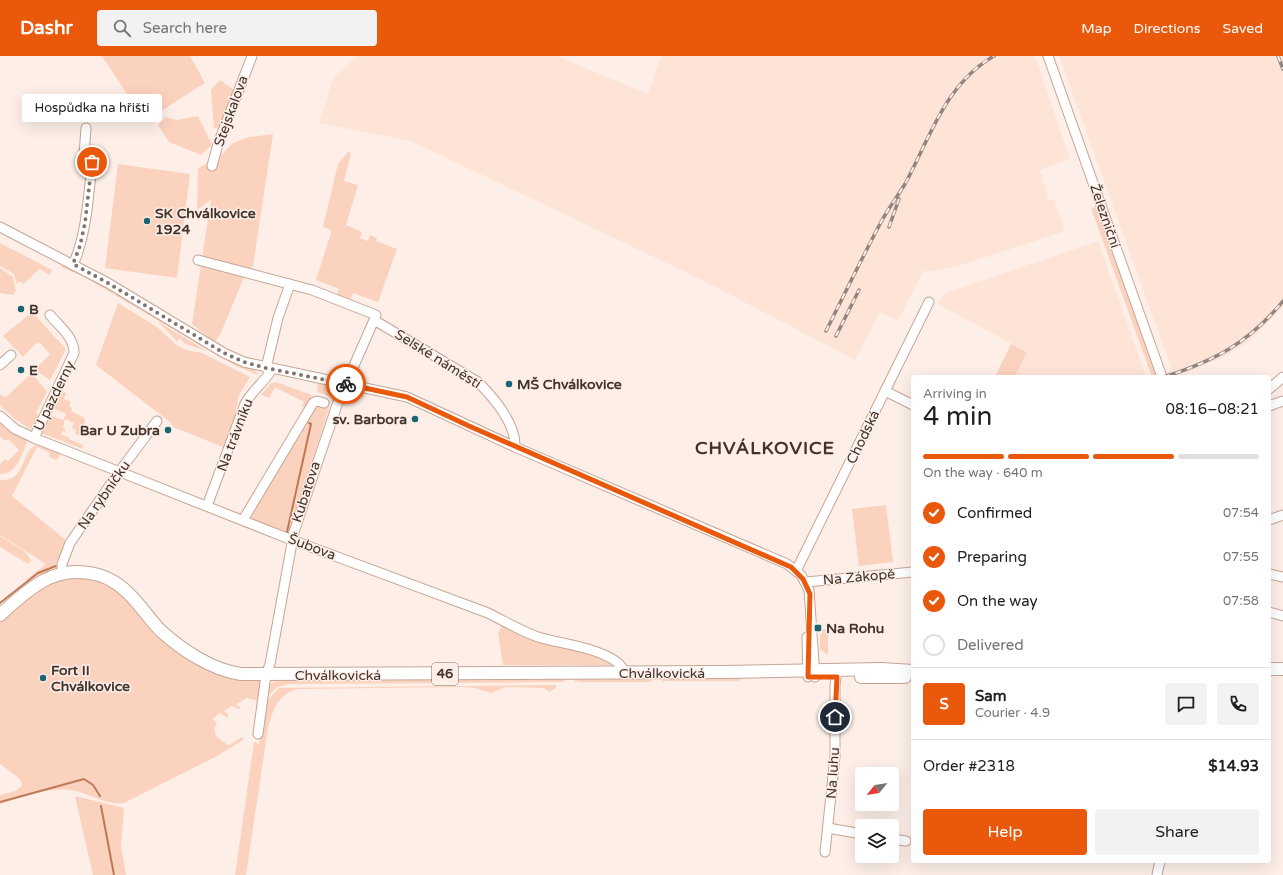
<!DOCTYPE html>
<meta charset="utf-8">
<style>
:root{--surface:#fff;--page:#f2f2f2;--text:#202124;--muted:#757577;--line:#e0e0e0;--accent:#ea580c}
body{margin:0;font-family:"Varela Round",sans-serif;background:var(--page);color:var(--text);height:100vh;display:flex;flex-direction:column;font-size:15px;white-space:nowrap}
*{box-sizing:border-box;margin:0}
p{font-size:13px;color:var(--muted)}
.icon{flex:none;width:22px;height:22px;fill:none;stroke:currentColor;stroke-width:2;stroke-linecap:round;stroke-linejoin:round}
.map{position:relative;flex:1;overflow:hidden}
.sheet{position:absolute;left:911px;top:319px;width:360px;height:488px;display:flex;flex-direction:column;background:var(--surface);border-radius:4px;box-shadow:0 4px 16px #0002}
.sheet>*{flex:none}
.needle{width:26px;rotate:240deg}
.tools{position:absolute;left:855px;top:711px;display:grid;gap:8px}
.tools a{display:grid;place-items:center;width:44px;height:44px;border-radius:4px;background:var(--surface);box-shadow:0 4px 16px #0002;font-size:20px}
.pin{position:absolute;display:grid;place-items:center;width:34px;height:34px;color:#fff;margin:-17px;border:2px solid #fff;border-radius:50%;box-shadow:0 1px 4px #0007}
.courier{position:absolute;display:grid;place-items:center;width:40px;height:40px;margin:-20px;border:3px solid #ea580c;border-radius:50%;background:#fff;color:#222;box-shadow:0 1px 5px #0007}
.bubble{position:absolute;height:28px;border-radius:4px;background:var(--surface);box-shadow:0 4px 16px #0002;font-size:13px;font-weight:600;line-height:28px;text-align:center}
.head em{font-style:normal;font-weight:600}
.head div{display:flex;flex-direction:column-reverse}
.head{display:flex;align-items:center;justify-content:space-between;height:68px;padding:0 12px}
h1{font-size:26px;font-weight:600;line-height:30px}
.bar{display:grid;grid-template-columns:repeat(4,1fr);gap:6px 4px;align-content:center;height:48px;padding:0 12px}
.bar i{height:5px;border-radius:3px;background:var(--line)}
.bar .current{background:var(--accent)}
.bar p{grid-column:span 4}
.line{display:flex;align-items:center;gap:10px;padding:0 12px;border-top:1px solid var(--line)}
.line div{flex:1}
.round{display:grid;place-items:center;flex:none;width:42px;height:42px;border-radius:4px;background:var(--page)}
ol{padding:0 12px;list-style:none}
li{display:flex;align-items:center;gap:12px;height:44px}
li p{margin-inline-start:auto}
li .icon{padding:4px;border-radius:50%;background:var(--accent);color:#fff;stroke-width:4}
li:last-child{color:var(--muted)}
li i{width:22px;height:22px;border:2px solid var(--line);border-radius:50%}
.cta{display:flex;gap:8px;margin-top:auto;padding:8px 12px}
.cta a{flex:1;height:46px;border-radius:4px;background:var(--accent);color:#fff;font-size:16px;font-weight:600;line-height:46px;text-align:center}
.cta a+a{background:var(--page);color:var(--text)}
header{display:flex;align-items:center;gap:24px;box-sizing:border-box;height:56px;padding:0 20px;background:var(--accent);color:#fff}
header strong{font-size:19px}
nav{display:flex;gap:22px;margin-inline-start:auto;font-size:14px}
.search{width:280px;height:36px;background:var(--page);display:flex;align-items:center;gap:10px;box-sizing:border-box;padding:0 14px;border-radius:4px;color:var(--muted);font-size:15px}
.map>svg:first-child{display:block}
.built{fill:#fee4d7}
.green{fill:#fbd2be}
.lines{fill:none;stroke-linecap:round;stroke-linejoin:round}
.stream{stroke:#be7a56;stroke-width:2}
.minor-casing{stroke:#c6a594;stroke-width:11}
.major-casing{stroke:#c6a594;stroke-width:14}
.minor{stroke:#fff;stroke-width:9}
.major{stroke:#fff;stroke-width:12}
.rail-casing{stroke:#92857e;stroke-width:3.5}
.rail{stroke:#fdefe8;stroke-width:2;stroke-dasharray:6;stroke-linecap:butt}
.done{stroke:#83756e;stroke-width:4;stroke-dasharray:0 7.2}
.route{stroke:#ea580c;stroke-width:5}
.poi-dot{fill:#1a6570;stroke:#fdefe8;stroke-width:1.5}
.labels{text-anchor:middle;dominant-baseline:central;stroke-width:3;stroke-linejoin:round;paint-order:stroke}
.shield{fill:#fdefe8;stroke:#796c65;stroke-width:1}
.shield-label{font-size:13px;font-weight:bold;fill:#41342d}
.street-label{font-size:14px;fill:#41342d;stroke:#fdefe8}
.poi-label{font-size:14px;font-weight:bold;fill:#41342d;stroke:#fdefe8;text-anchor:start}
.district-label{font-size:18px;font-weight:bold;letter-spacing:1px;fill:#41342d;stroke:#fdefe8}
</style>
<header>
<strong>Dashr</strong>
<div class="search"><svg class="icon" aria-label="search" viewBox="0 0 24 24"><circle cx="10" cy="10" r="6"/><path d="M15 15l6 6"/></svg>Search here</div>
<nav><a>Map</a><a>Directions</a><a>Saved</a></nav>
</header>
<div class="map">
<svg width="1283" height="819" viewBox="0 0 1283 819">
<rect width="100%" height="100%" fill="#fdefe8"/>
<g class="built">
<path d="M357 0H557L648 38 661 0H1035L1070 103 1040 114 1049 144 1054 143 1065 175 962 209 928 216 924 214 898 265 880 256 855 304 702 224 411 85 319 67 333 23Z"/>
<path d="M1059 0H1283V251L1251 284 1226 300 1176 321H1152L1172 314Z"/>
<path d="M1098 185 1146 321H1015L1027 296 938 248 943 238Z"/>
</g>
<g class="green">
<path d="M102 0H190L205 27 145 65Z"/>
<path d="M220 24 235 35 221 73 214 72 211 34Z"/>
<path d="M198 60 212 89 201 99 169 86 158 69 165 61 176 64Z"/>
<path d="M273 78 253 210 244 221 220 279 214 286 192 268 211 144 197 154 198 112 218 102 233 87 249 81Z"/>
<path d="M348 96 351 97 344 125 358 129 346 169 362 176 360 182 368 185 370 179 377 182 376 185 397 193 378 246 353 237 349 247 335 242 339 233 316 224 331 177V174L323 171 338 108Z"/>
<path d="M118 108 190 118 177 222 105 212Z"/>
<path d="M1096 151 1157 321H1152L1091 152Z"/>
<path d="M0 187 52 214 49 219 40 213 23 228 20 225 17 228 14 218 0 210Z"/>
<path d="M65 208 113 234 112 238 114 239 118 237 241 309 256 314 258 319 236 310 84 221 61 211Z"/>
<path d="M0 212 13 221 16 235 13 239 0 237Z"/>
<path d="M118 247 157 271 176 289 186 294 202 297 250 321 239 339 234 365 223 391 173 371 170 366 96 309Z"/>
<path d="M32 256 66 293 50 324 35 314 50 298 39 286 35 288 23 301 3 280Z"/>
<path d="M157 265 207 295 185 288 181 283H178V286Z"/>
<path d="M1011 288 1027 296 1015 321H995Z"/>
<path d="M32 317 47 336 36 357 40 362 32 374 15 363 0 349V338L4 341 7 340Z"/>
<path d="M276 326 312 339 306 352 302 350 304 346 275 331 269 342 261 339 270 328Z"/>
<path d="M318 327 334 331 336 334 335 342 317 336Z"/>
<path d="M61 335 66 337 64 343 71 346 69 350 72 352 71 355 84 362 85 366 79 379 75 378 76 375 72 371 74 367 65 363 63 372 65 373V376L63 375 61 379 69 381V383L83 389V393L41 377 49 359 63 364 66 358 53 352Z"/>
<path d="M314 340 331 346 291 471 289 476 284 478 254 466 250 457 312 357 317 349H324L325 346 315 341 306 355Z"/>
<path d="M0 364 26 383 27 386C22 399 16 419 0 418V408L5 403 8 405 19 394 8 383 5 385 0 380Z"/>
<path d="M39 388 61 396 57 404 49 401 50 397 37 391 12 440 67 485 54 511 27 526 26 524 46 508 0 479V424C28 426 20 392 39 388Z"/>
<path d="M886 449 893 506 859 510 852 453Z"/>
<path d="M0 480 24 495 31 504 28 508 0 491Z"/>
<path d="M83 521 100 524 120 536 162 581 259 624 261 626 259 645 247 642 236 648 241 652 238 653 232 650 224 655 229 659 226 661 220 657 212 663 217 666C210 679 219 683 229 689L242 681 243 684 217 700 124 747C106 750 88 736 70 734 47 731 22 742 0 748V739L16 735 22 730 20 723 0 708V565L41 531 60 524Z"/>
<path d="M503 567 593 598 615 609H503L498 577Z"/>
<path d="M820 573H828V599L820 593V578H822V574Z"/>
<path d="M664 621 739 622 741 623 740 625H662Z"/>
<path d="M566 622 565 625 562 626 289 628 277 631 268 640C268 629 271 624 283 624Z"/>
<path d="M572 622H654L651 626H580L575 625Z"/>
<path d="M556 629V632L549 636 544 632 506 631 491 637 475 632 464 631 300 633C278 636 273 654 268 672L246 819H235L254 686 259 688 265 647 279 632Z"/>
<path d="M75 740 124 752 121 789 126 819H93Z"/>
</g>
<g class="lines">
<g class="stream">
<path d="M287 476 311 368 309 367"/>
<path d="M0 547 38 517 56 510"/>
<path d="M0 746 84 723 93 729 100 740"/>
<path d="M101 750 114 819"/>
</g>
<g class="minor-casing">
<g id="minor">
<path d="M1048 0 1162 321"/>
<path d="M212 110 218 88 252 0"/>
<path d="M0 171 108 227 224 297 244 306 407 341 515 391 787 508 801 519 809 534 815 621"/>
<path d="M198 204 312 234 376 259"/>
<path d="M73 209C87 177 88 142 92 109L90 102 84 99 86 72"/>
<path d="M0 309 11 299"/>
<path d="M266 312 278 262 290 228"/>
<path d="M1269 333 1283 321"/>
<path d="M885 335 913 349"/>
<path d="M1269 350 1283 345"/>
<path d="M0 360 15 373 34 382 292 484 488 557C504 565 521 575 538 581 559 588 617 593 625 617"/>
<path d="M34 382 74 297C74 281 60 271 50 259"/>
<path d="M207 450 245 348C252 334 265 326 272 313"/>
<path d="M243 464 313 347 317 345 324 347"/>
<path d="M1269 464 1283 459"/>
<path d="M796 515 929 246"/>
<path d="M62 518V508L70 487 119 416 157 365"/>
<path d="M1269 518 1283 521"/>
<path d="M806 526 913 516"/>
<path d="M1269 556 1283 560"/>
<path d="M807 581 808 621"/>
<path d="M258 678 266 619 270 608 294 476 338 346 374 264 478 326C494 342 516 367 515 391"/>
<path d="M828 772 862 778"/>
<path d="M892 783 906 785"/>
<path d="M825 796 835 701V629L837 614"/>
<path d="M1157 819 1160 805"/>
</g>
</g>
<g class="major-casing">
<g id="major">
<path d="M0 559C13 547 27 534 43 525 70 510 105 514 127 536 140 548 149 563 161 575 182 594 212 614 241 618L724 616 882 613 913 615"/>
<path d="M1269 613H1283"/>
<path d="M861 621H905"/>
</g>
</g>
<use href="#minor" class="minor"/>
<use href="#major" class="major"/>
<g class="rail-casing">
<g id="rail">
<path d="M1278 0 1283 13"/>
<path d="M889 171 899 143"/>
<path d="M826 275C844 239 862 202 881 166 888 153 897 141 905 128 930 82 945 28 994 0"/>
<path d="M836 280 859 234"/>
<path d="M1164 321C1214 305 1249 287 1283 245"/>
</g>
</g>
<use href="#rail" class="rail"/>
</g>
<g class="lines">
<path class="done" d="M92 106 85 167 80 190 73 208 108 227 224 297 244 306 266 312 346 328"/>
<path class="route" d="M346 328 407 341 469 370 791 511 803 523 810 538 808 621H837L835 661"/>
</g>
<g class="poi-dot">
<circle cx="147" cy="165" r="4"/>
<circle cx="21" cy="253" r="4"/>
<circle cx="21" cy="314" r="4"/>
<circle cx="509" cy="328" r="4"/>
<circle cx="415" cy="363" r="4"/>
<circle cx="168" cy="374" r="4"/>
<rect x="814" y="568" width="8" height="8" rx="2"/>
<circle cx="43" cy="622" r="4"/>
</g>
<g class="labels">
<rect class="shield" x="432" y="607" width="26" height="22" rx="3"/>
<g class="shield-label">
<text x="445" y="618">46</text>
</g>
<g class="street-label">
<text transform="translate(231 55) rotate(-70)">Stejskalova</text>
<text transform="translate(1105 160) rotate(71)">Železniční</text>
<text transform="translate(438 303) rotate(32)">Selské náměstí</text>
<text transform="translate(54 340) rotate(-64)">U pazderny</text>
<text transform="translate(235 379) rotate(-69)">Na trávníku</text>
<text transform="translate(863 381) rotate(-64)">Chodská</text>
<text transform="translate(306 436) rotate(-72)">Kubatova</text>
<text transform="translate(104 439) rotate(-55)">Na rybníčku</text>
<text transform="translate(312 491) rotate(21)">Šubova</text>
<text transform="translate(859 521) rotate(-5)">Na Zákopě</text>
<text x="662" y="617">Chválkovická</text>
<text x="338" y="619">Chválkovická</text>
<text transform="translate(833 717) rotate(-86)">Na luhu</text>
</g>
<g class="poi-label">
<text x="155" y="157">SK Chválkovice<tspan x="155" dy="16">1924</tspan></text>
<text x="29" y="253">B</text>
<text x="29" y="314">E</text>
<text x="517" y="328">MŠ Chválkovice</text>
<text x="407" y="363" text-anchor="end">sv. Barbora</text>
<text x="160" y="374" text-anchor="end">Bar U Zubra</text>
<text x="826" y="572">Na Rohu</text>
<text x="51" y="614">Fort II<tspan x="51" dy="16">Chválkovice</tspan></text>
</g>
<g class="district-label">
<text x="765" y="392">CHVÁLKOVICE</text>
</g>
</g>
</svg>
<div class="tools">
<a><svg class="needle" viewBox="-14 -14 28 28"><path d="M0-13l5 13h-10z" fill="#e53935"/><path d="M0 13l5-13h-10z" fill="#757577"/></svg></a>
<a><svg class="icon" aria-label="layers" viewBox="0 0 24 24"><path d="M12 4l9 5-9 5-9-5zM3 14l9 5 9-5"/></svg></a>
</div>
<div class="pin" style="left:92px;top:106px;background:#ea580c"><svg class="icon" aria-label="bag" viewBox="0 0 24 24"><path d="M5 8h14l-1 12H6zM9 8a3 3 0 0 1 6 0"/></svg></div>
<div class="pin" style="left:835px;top:661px;background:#1f2937"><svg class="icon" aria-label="home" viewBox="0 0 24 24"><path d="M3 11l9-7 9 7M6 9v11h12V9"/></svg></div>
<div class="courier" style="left:346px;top:328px"><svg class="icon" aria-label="bike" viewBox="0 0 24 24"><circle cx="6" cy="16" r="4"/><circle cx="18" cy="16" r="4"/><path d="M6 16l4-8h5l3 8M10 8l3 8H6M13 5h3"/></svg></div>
<div class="bubble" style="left:22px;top:38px;width:140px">Hospůdka na hřišti</div>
<section class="sheet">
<div class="head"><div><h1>4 min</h1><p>Arriving in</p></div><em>08:16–08:21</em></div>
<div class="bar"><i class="current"></i><i class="current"></i><i class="current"></i><i></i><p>On the way · 640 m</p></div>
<ol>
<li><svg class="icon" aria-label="check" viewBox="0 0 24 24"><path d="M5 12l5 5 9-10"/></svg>Confirmed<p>07:54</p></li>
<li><svg class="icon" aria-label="check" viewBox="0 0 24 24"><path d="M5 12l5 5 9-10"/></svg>Preparing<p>07:55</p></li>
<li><svg class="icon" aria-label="check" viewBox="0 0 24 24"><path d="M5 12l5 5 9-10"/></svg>On the way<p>07:58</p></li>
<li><i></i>Delivered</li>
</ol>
<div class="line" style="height:72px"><b class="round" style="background:var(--accent);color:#fff">S</b><div><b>Sam</b><p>Courier · 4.9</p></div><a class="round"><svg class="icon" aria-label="chat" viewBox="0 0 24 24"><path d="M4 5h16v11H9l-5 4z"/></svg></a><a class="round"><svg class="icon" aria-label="phone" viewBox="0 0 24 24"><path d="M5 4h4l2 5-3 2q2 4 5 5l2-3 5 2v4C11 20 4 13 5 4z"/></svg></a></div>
<div class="line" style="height:52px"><div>Order #2318</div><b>$14.93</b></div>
<div class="cta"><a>Help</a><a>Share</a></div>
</section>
</div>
